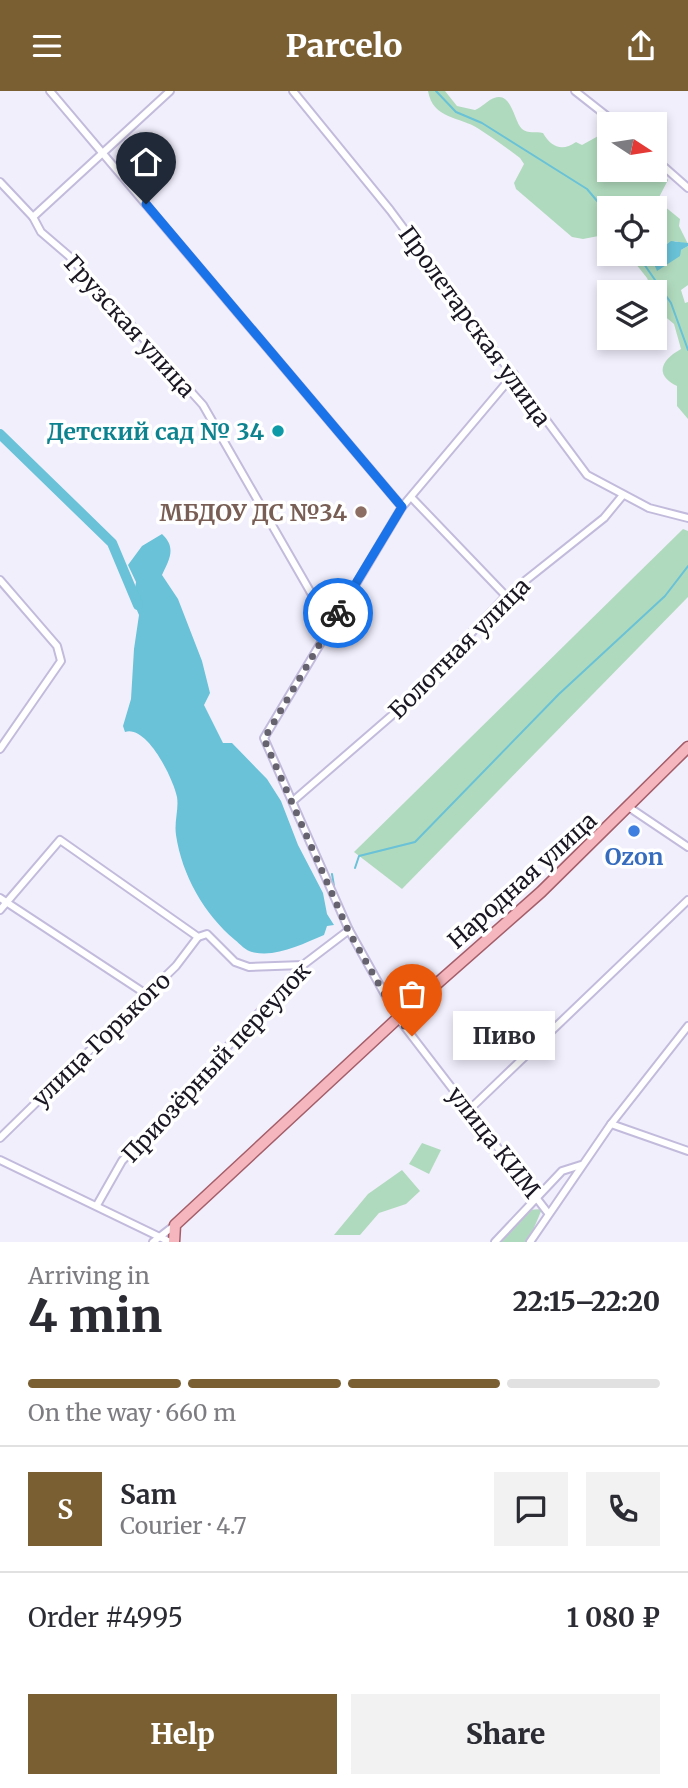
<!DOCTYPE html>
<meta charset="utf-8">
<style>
:root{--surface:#fff;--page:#f2f2f3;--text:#2b2b33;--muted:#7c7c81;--line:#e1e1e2;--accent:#7a5f32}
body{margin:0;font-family:Merriweather,serif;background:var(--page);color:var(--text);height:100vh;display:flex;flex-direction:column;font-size:26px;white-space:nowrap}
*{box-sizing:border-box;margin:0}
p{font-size:23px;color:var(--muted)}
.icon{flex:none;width:38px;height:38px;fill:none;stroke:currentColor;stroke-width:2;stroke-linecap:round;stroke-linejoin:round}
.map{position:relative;height:1151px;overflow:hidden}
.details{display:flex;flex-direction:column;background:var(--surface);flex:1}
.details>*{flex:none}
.needle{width:46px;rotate:102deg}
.controls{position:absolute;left:597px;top:21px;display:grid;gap:14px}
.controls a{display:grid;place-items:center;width:70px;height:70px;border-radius:0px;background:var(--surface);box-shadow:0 4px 10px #0003;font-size:35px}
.pin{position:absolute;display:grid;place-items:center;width:60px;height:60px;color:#fff;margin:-72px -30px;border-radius:50% 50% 50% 0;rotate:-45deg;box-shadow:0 0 7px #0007}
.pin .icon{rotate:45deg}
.courier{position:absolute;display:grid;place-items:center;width:70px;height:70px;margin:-35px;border:5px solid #1a73e8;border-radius:50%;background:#fff;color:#222;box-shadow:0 2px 9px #0007}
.bubble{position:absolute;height:49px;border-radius:0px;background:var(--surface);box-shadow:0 4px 10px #0003;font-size:23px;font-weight:800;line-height:49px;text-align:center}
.summary em{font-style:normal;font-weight:800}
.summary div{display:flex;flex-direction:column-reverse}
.summary{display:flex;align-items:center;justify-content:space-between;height:119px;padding:0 28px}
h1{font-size:46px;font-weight:800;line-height:52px}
.bar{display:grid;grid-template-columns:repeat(4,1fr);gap:10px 7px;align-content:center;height:84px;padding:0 28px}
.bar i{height:9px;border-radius:5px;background:var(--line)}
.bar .current{background:var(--accent)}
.bar p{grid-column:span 4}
.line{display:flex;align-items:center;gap:18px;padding:0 28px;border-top:2px solid var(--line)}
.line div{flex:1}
.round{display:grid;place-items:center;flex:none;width:74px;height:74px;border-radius:0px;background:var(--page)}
.primary-button{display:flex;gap:14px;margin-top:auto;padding:14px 28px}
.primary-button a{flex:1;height:80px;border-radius:0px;background:var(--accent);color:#fff;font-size:28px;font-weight:800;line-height:80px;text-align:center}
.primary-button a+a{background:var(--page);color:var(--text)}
header{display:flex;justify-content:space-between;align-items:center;height:91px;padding:0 28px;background:var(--accent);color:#fff;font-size:32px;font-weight:800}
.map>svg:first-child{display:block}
.green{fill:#b0dabd}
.water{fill:#69c2d7}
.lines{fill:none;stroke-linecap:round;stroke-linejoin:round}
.stream{stroke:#69c2d7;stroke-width:2}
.river{stroke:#69c2d7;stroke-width:10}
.street-casing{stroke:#c3bbdc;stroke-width:10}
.primary-casing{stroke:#a45e6a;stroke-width:13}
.street{stroke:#fff;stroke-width:6}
.primary{stroke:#f5b6bd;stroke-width:10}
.done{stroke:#66636f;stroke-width:7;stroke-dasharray:0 12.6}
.route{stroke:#1a73e8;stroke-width:9}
.culture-dot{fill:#0f9aa8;stroke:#fff;stroke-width:2.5}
.education-dot{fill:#8d6e63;stroke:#fff;stroke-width:2.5}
.shop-dot{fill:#3f7fe0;stroke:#fff;stroke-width:2.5}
.labels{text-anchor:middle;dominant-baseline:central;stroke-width:7;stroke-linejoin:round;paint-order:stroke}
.street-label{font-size:23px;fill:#1a1723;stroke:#fff}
.culture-label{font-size:23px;font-weight:bold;fill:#0d838f;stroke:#fff;text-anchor:end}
.education-label{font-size:23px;font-weight:bold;fill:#785e54;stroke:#fff;text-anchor:end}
.shop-label{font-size:23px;font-weight:bold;fill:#366cbe;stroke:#fff}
</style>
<header><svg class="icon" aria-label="menu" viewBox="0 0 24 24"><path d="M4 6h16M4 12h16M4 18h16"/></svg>Parcelo<svg class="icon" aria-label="share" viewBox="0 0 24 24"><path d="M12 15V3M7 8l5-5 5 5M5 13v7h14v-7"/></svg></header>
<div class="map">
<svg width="688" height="1151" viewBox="0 0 688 1151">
<rect width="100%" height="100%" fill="#f2effd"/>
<g class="green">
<path d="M428 0H445L457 15 475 19C482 16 488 9 494 7 512 0 514 31 522 38 528 43 536 40 543 42 551 56 562 61 576 51L582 54 609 39V79H654L655 73 668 89 655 114 657 118 664 115 680 128 679 135 688 153 674 150 681 159 688 155V194L681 199 685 212 688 211V328L677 315V295C654 284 661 269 681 258L674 233 662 223 647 187 628 163H654V117H609V143L583 148 572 146 516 98 514 92 524 73 520 67C507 57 493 47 479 38 460 25 433 29 428 0Z"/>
<path d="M683 438 688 440V506L402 798 354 761Z"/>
<path d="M422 1052 441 1059 429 1083 409 1073Z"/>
<path d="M402 1079 420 1100 406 1113 379 1122 360 1144H334L368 1103Z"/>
<path d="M542 1118 528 1151H501L528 1119Z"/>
</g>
<g class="water">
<path d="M671 150 688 152V155L681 159 680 165 657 180 651 166Z"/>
<path d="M162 443C177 457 169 469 162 484L178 508 202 570 210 602 204 614 223 652H232L267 688 281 710 298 754 323 802 327 823 334 834 327 835 324 844C302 853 276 867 252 861 246 860 240 853 235 849 204 823 182 784 176 744 174 731 179 718 177 706 173 687 147 634 125 641L123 635 131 608 134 558 139 524 133 510 136 491 128 474 142 455Z"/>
</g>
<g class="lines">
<g class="stream">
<path d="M436 0 456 21 482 32 587 98 609 124"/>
<path d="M637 163 671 212 688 259"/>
<path d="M355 777 359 765 415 751 559 603 665 505 688 475"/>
<path d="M332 783 334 795"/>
</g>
<path class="river" d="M0 343 112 452 138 514"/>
<g class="street-casing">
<g id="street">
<path d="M50 0 402 416"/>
<path d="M293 0 390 119 587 384 649 417 688 427"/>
<path d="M575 0 617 33"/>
<path d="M654 67 688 97"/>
<path d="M0 91 33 126 41 141 69 165 203 314 330 535"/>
<path d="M33 126 170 0"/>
<path d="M514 283 402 416 264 647 349 839 398 927 548 1122"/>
<path d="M411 406 506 505"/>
<path d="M0 489 57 555 61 570 0 658"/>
<path d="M293 710 405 613 506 505 604 427 623 404"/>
<path d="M630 717 688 756"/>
<path d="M0 807 146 903"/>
<path d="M0 819 60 749 198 846 207 843 235 871 249 876 303 874"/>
<path d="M469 1019 688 809"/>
<path d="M611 1033 688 1060"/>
<path d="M0 1047 176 875 198 846"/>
<path d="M0 1069 170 1151"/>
<path d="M97 1114 122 1070 303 874 349 839"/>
<path d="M153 1151 175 1134"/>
<path d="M495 1151 562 1080 581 1074"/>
<path d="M530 1151 611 1033 688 935"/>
</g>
</g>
<g class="primary-casing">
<path id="primary" d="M174 1151 175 1134 398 927 541 801 688 656"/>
</g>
<use href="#street" class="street"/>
<use href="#primary" class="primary"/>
</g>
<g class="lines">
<path class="done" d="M338 522 264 648 348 839 398 927 412 945"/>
<path class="route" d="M146 113 402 416 338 522"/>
</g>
<circle class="culture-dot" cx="278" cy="340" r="7"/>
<circle class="education-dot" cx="361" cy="421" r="7"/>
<circle class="shop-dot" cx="634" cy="740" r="7"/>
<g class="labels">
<g class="street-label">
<text transform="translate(130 235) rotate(48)">Грузская улица</text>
<text transform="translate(475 235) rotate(54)">Пролетарская улица</text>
<text transform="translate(459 557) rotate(-45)">Болотная улица</text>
<text transform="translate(522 789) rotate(-42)">Народная улица</text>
<text transform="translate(101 948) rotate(-44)">улица Горького</text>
<text transform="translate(216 971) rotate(-47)">Приозёрный переулок</text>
<text transform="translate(494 1051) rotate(52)">улица КИМ</text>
</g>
<g class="culture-label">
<text x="264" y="340">Детский сад № 34</text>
</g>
<g class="education-label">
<text x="347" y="421">МБДОУ ДС №34</text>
</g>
<g class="shop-label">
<text x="634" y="765">Ozon</text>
</g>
</g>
</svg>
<div class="controls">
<a><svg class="needle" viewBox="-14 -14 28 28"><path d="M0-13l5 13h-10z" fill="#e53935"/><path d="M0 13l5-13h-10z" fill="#7c7c81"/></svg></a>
<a><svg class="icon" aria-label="locate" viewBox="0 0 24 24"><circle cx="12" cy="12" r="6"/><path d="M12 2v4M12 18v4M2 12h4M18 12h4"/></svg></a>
<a><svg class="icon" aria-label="layers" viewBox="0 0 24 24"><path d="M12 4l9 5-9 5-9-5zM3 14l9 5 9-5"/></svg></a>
</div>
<div class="pin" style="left:412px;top:945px;background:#ea580c"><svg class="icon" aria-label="bag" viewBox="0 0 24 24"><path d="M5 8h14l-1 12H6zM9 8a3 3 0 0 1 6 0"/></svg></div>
<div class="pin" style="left:146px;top:113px;background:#1f2937"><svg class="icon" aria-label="home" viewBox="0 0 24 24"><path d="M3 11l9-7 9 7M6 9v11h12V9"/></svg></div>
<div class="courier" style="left:338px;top:522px"><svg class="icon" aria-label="bike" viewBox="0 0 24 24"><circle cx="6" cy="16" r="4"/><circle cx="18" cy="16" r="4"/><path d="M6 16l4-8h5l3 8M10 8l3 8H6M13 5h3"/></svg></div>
<div class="bubble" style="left:453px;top:920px;width:102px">Пиво</div>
</div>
<section class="details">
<div class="summary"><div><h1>4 min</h1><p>Arriving in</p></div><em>22:15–22:20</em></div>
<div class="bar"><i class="current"></i><i class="current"></i><i class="current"></i><i></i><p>On the way · 660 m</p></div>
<div class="line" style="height:126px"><b class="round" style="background:var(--accent);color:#fff">S</b><div><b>Sam</b><p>Courier · 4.7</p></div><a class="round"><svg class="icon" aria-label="chat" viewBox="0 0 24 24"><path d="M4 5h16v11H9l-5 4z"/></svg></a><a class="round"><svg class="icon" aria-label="phone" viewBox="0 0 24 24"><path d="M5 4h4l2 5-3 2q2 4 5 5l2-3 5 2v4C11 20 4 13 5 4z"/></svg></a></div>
<div class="line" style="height:91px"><div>Order #4995</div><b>1 080 ₽</b></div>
<div class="primary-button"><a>Help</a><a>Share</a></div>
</section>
